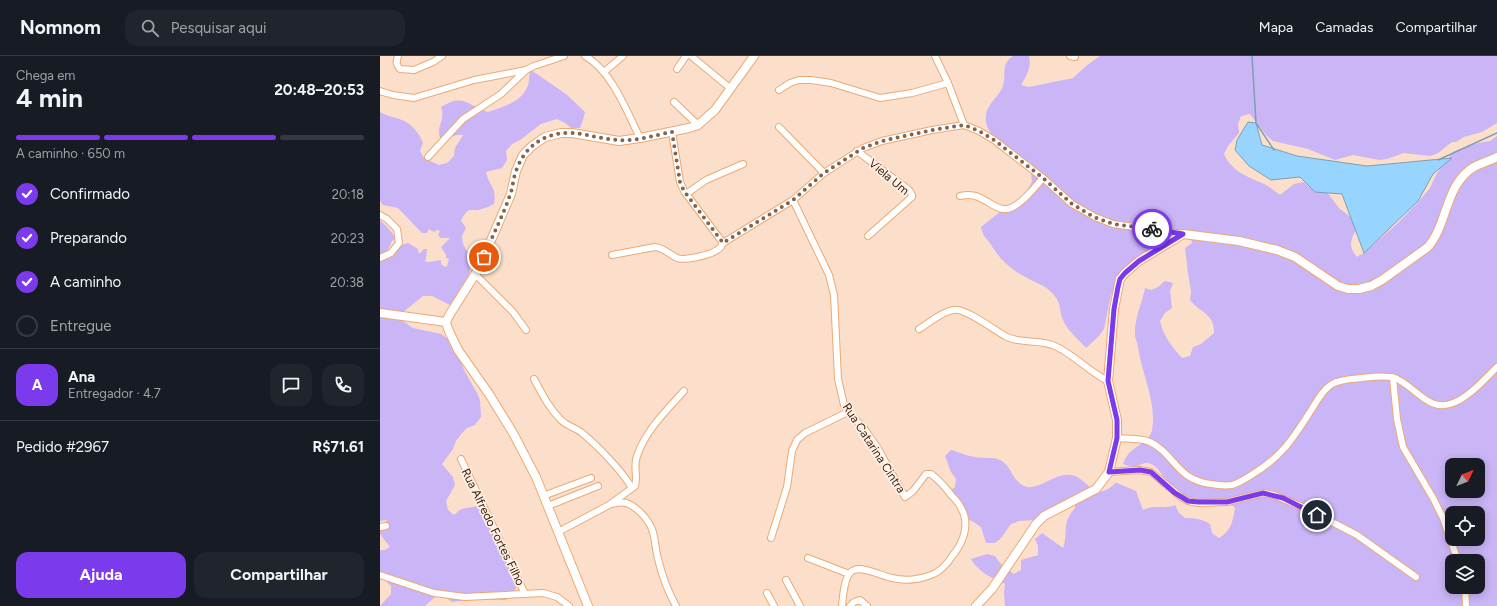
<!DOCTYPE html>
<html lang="pt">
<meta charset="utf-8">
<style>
:root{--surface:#171b24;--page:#20242c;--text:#f1f3f6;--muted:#9ea1a6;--line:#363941;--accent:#7c3aed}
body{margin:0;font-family:Figtree,sans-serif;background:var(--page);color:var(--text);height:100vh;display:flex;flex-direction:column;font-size:15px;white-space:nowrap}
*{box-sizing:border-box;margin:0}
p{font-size:13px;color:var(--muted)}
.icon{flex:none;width:22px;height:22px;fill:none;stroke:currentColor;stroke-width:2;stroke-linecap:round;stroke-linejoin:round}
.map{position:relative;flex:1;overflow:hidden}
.drawer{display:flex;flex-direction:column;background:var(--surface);width:380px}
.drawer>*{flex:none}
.needle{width:26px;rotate:47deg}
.buttons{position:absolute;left:1065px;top:402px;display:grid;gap:8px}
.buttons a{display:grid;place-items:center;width:40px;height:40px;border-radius:8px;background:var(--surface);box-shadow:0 2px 10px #0003;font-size:20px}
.pin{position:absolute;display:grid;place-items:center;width:34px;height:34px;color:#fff;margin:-17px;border:2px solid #fff;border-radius:50%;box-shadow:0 1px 4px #0007}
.courier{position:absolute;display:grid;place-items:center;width:40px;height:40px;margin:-20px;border:3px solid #7c3aed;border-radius:50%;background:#fff;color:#222;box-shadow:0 1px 5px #0007}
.headline em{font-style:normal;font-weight:700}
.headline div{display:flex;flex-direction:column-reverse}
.headline{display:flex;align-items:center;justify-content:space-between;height:68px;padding:0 16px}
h1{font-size:26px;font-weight:700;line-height:30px}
.bar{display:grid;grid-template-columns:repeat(4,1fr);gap:6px 4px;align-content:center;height:48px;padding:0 16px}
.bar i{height:5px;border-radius:3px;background:var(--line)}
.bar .current{background:var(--accent)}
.bar p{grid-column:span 4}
.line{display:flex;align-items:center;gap:10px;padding:0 16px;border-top:1px solid var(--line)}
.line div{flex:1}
.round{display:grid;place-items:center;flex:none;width:42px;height:42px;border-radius:12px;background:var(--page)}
ol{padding:0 16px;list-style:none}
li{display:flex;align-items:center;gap:12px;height:44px}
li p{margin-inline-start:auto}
li .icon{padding:4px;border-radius:50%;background:var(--accent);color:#fff;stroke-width:4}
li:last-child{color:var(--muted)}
li i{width:22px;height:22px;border:2px solid var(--line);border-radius:50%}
.action{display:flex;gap:8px;margin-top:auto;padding:8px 16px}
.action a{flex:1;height:46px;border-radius:12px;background:var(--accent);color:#fff;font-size:16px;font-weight:700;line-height:46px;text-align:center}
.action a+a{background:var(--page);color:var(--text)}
header{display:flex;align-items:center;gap:24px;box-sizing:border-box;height:56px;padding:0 20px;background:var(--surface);border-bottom:1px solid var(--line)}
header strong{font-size:19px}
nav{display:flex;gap:22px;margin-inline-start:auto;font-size:14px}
.search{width:280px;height:36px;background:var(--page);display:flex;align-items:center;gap:10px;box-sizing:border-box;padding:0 14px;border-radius:12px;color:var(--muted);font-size:15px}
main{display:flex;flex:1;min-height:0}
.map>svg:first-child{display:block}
.green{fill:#cab5f6;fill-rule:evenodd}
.water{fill:#97d4fe;stroke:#7c9fb6}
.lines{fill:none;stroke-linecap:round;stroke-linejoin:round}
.stream{stroke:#7c9fb6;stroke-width:1.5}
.street-casing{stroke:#eda974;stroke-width:8}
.secondary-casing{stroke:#eda974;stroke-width:10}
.street{stroke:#fff;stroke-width:6}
.secondary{stroke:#fff;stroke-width:8}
.done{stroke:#80654f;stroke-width:4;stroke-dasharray:0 7.2}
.route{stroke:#7c3aed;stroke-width:5}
.labels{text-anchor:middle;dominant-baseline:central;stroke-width:3.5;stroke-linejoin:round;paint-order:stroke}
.street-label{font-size:12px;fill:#3d230d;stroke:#feefe5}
</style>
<header>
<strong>Nomnom</strong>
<div class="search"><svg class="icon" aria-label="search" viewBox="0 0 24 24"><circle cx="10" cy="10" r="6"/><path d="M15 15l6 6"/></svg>Pesquisar aqui</div>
<nav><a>Mapa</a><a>Camadas</a><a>Compartilhar</a></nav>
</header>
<main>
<section class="drawer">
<div class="headline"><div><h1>4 min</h1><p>Chega em</p></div><em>20:48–20:53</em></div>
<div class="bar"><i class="current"></i><i class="current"></i><i class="current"></i><i></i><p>A caminho · 650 m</p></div>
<ol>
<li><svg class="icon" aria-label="check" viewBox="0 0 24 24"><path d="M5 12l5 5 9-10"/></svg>Confirmado<p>20:18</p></li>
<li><svg class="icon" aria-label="check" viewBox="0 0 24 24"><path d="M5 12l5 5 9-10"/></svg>Preparando<p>20:23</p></li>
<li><svg class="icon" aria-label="check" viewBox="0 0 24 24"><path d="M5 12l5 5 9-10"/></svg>A caminho<p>20:38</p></li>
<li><i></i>Entregue</li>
</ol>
<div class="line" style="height:72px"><b class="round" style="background:var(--accent);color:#fff">A</b><div><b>Ana</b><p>Entregador · 4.7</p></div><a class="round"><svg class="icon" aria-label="chat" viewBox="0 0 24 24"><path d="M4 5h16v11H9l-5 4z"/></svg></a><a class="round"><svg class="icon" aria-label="phone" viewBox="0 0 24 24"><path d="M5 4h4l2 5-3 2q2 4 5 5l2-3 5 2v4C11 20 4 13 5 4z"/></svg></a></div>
<div class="line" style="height:52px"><div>Pedido #2967</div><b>R$71.61</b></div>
<div class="action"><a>Ajuda</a><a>Compartilhar</a></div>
</section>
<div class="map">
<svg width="1117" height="550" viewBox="0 0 1117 550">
<rect width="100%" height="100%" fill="#fcdfca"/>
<g class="green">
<path d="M633 0H649C652 10 646 21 641 29L649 31 693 22 706 10 720 0H1117V67L1102 76 1084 81 1076 86H1072L1058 97 1050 100 1024 97 1007 103 999 104 973 99 955 104 928 93 893 85 886 79 870 58 861 60 858 68 859 77 848 90 844 98C853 117 867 120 884 128 890 131 895 135 900 139L914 128 924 126 930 132 947 136 959 152 973 163 978 171C971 183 967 189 977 201L985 196 1019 166 1039 145 1050 132 1057 117 1073 96 1093 88 1110 85 1117 80V550H625L624 536 625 528C612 522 598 516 591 503L607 498 615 500 620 507 634 518 641 514V504L658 499V490L655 483 662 477 683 492C689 475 681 468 695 452L694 444 656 464 639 465 631 468 621 482 615 487H606L601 471C589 462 581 463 582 446L571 434 575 431 576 423 571 416 565 400 571 394C579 396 587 400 595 401 603 403 614 400 622 405 632 411 633 428 647 431 652 432 659 429 664 427 689 414 696 416 714 436 723 436 729 434 735 427H737L756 435 763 454C776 448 783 454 795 449L799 457 805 462C815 462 822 463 830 468L832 477 839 482C851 475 853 465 855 452L849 446 806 445C800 439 793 433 788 427 778 414 772 399 755 412L743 408C744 405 745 402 747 400 753 390 770 386 772 374 777 346 762 319 758 291 758 287 755 283 755 279 754 262 762 248 765 232L771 234 778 231 785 225 793 227 790 235 792 252 785 257 780 265C783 279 792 291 802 302L810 300 813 291 821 288 834 277C835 258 820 257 810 244L811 235 808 218 805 192 812 187 810 179C805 178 799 178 794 177 780 173 778 164 762 174L767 181 776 179 783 183 756 205 731 239 724 273 719 280 706 292C699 284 689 276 684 266 678 254 683 247 671 236 664 229 656 227 647 222 631 214 619 203 610 187 605 181 603 180 601 171L621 155 631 152 643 141 652 126 651 117C638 102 602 82 606 59 607 48 619 41 623 30 627 17 620 9 633 0ZM1072 409H1098V435H1072ZM1072 457H1098V483H1072ZM1072 505H1098V531H1072Z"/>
<path d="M151 14 186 38 205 56 203 64 200 72H191L185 67 177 63 161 68 140 84 132 88 126 95 127 104 122 112 106 116C109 131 117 130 114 148 110 150 106 152 102 153 91 157 89 148 81 165L86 172 82 180 83 188 88 197 90 214 83 248 74 251 52 240H43L17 261 33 272 61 278 68 283 78 297 84 314 97 337 100 344 101 361 95 369 87 372 81 378 76 385 73 393 62 408 73 421 75 429 66 445 68 454 74 459 81 453 98 450 105 455 137 522 136 532 133 539 126 544H89L72 546 65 541 56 540 45 550H0L11 538V530L5 524H0V494H5L10 491 0 478V470L5 467 7 464 0 465V164L8 172 16 182 12 185 7 196 18 190 28 187 38 193 39 198 44 193H47L46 204 44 205 48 206 61 204V208L65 211 67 210 69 203 66 202V199L61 191 70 182H61L58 179 60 175 57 174 54 176 49 173 47 177H42L18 152 3 149 0 145V56C7 60 14 61 22 64 31 67 40 78 43 87L40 95 44 102 59 109 67 107 74 100 75 92 83 79C73 78 71 83 60 82 56 68 66 65 61 51 85 37 86 49 108 56 122 51 143 46 148 29 150 23 148 20 151 14Z"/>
</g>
<path class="water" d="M868 66 876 67 882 89 917 100 987 110 1072 102 1053 118 1038 145 984 197 962 138 935 136 920 121 891 124 869 110 855 94 857 84Z"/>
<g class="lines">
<g class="stream">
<path d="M872 0 876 67 894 94"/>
<path d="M1058 104 1117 77"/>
</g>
<g class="street-casing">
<g id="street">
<path d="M18 0C16 6 16 9 20 13L34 14 53 6 62 0"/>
<path d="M205 0C232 15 247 56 260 82"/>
<path d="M311 0 350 32"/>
<path d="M555 0 568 27 584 69"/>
<path d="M690 0 695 1"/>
<path d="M297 13 306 0"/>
<path d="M224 16 243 0"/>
<path d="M399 34 410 27 419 24H431L451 27 500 42 532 37 568 27"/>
<path d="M0 35 13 39 34 42 94 24 146 14 154 10 184 0"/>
<path d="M294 46 318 69"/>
<path d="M399 71 444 117"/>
<path d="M292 76 300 126 304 135 343 187"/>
<path d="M477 95 529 134 532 139V141L488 180"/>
<path d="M48 101 83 63 121 38 146 14"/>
<path d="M306 138 326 124 363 108"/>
<path d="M580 140C591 138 596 139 606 145 611 148 617 152 623 153 637 155 654 132 663 122"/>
<path d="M413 144 449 219 454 239 458 323 464 349 468 356 483 371 497 391 525 441 533 435 546 418H551C559 424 566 432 572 440 575 443 579 447 581 452 590 467 584 486 573 499 568 507 560 516 551 519 538 524 525 525 512 522 502 520 483 510 474 514 464 517 463 541 462 550"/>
<path d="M0 159 7 163 17 173 19 187 11 197 0 202"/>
<path d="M232 199 275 191C284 192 289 198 297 202 305 205 330 199 337 194 340 192 342 190 343 187L413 144 444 117 483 92 502 85 552 74 584 69 599 75 614 84 663 122 692 148 715 161 733 168 803 178"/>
<path d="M96 219 133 256 146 274"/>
<path d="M539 273C549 267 561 256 573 254 585 251 615 275 627 281 642 288 660 283 675 290 695 299 709 316 728 325"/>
<path d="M1013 322 1017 363 1023 391 1053 442 1063 462 1078 505"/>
<path d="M154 323C162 338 169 352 181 364 187 370 196 372 202 377 218 390 242 415 252 432"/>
<path d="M737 382C747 383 761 382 770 386 795 398 796 424 831 428 837 429 845 430 852 429 859 427 867 422 873 418 902 400 912 384 930 356 936 347 942 334 952 328 961 323 972 323 982 322 992 321 1005 319 1015 322 1035 330 1048 357 1073 347 1088 342 1106 322 1117 311"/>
<path d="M81 403 145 538"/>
<path d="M729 416 759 414 771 416 801 441 808 445 818 447 847 446 883 437 894 439 925 452 977 479 1036 521"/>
<path d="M163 440 211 422"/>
<path d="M232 448C245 445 249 446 260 456 277 473 273 482 278 503 282 519 288 536 296 550"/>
<path d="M168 450 218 430"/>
<path d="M0 471 6 470"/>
<path d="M178 476 229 449 255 430C258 421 253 410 257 400 266 374 286 355 304 335"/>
<path d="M391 482 407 431 412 395 417 384 425 377 468 356"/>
<path d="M428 502 469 518"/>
<path d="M0 519 54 537 85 541 163 537 177 541 189 550"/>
<path d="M406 524 420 550"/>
<path d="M1085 531 1086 550"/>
<path d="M387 537 394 550"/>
<path d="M470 550 474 546 480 544 487 550"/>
</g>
</g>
<g class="secondary-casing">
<g id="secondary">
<path d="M0 257 66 266"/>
<path d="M208 550 156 421 133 377 109 338 78 294 68 273 66 266 70 258 99 212 131 138 136 115 143 99 152 90 165 81 181 77H192L239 85 260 82 309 72 318 69 335 54 374 0"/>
<path d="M596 550 612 533 656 468 664 460 716 433 729 416 737 382V364L728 325 734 253 740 223 745 217 759 205 803 178 859 185 897 194 915 201 958 230 968 233H979L991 230 1002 224 1048 191C1068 168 1065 128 1094 111 1101 107 1110 105 1117 101"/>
</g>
</g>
<use href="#street" class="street"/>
<use href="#secondary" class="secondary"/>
</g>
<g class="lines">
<path class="done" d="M104 201C112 180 123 160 130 139 133 131 133 123 136 115 145 90 164 76 192 77 207 78 222 83 237 84 255 86 275 79 292 76L300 126 304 135 343 187 413 144 444 117 483 92 502 85 552 74 584 69 599 75 614 84 663 122 692 148 714 161 733 168 772 173"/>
<path class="route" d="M772 173 803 178 759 205 745 217 740 223 738 231 734 253 728 325 737 364V382L729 416 760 414 771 416 795 437 808 445 818 446H847L883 437 903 442 937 459"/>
</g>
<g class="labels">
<g class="street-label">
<text transform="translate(509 121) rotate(40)">Viela Um</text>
<text transform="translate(494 392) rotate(57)">Rua Catarina Cintra</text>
<text transform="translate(113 471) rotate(64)">Rua Alfredo Fortes Filho</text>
</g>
</g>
</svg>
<div class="buttons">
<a><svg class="needle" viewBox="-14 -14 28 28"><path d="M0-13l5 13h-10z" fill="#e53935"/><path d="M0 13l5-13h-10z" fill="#9ea1a6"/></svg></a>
<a><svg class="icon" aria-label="locate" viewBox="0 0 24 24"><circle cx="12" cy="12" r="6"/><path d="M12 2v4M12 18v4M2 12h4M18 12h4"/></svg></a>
<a><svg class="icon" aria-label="layers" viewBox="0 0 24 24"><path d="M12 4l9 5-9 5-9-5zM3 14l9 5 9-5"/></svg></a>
</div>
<div class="pin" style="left:104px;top:201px;background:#ea580c"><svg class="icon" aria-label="bag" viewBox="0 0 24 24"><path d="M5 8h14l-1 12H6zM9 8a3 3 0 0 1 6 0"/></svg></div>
<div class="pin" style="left:937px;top:459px;background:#1f2937"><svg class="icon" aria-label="home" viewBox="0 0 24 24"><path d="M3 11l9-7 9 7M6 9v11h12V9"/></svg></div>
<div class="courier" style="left:772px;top:173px"><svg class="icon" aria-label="bike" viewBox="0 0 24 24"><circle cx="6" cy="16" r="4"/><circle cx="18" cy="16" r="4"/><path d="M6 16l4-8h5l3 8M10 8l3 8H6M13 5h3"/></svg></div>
</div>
</main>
